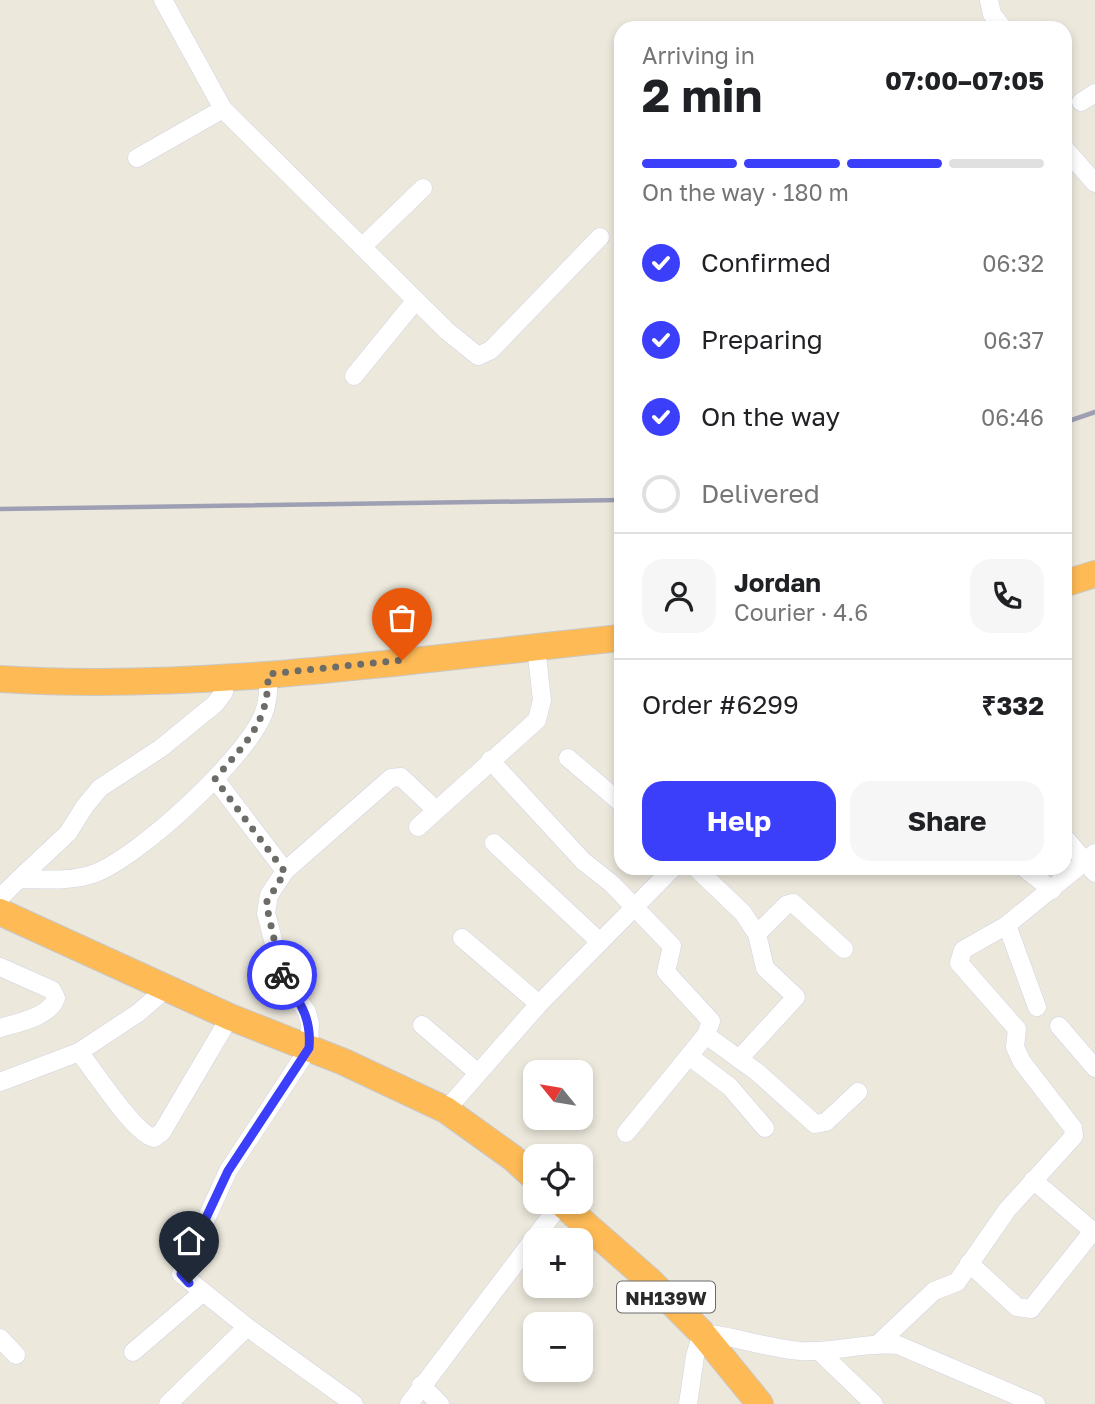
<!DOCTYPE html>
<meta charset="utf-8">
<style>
:root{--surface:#fff;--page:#f6f6f6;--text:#202124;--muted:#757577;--line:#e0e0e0;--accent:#3b3ffa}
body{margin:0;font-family:"Golos Text",sans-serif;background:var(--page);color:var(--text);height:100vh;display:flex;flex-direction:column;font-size:26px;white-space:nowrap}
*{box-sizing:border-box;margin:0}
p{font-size:23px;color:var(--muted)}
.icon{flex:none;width:38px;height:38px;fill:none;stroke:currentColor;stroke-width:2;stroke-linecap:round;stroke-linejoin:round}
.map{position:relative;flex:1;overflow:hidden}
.panel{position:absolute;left:614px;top:21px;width:458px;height:854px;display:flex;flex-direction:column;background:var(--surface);border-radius:21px;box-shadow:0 4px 10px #0003}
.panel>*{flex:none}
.needle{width:46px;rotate:300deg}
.buttons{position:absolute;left:523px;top:1060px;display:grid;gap:14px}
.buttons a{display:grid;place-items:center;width:70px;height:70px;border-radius:14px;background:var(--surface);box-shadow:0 4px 10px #0003;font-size:35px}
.pin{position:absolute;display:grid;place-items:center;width:60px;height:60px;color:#fff;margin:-72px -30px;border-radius:50% 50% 50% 0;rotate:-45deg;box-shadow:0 0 7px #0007}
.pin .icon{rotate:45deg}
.courier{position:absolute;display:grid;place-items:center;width:70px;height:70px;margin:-35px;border:5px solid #3b3ffa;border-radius:50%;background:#fff;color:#222;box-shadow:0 2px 9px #0007}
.headline em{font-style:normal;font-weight:700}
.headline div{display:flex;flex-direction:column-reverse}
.headline{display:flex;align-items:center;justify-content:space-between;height:119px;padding:0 28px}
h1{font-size:46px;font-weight:700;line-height:52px}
.bar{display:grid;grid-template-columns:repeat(4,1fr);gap:10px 7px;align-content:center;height:84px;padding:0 28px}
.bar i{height:9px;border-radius:5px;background:var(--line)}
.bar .selected{background:var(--accent)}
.bar p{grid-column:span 4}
.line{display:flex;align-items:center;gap:18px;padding:0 28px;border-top:2px solid var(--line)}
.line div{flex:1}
.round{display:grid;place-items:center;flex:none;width:74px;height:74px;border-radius:21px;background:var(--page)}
ol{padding:0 28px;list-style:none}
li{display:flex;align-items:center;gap:21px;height:77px}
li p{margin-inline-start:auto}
li .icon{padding:7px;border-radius:50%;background:var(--accent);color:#fff;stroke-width:4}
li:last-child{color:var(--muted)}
li i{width:38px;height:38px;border:4px solid var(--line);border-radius:50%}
.cta{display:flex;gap:14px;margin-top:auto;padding:14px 28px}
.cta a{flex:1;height:80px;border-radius:21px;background:var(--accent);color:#fff;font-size:28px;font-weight:700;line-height:80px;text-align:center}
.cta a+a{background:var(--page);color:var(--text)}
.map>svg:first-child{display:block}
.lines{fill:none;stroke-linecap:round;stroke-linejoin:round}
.minor-casing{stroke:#d1d2e3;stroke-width:19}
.highway-casing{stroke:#c8c8c8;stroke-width:28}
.minor{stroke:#fff;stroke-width:18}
.highway{stroke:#feba55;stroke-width:26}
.rail{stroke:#9f9fb4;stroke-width:4.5}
.done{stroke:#6e6c68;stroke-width:7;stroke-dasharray:0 12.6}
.route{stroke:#3b3ffa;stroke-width:9}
.labels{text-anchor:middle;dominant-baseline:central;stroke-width:6;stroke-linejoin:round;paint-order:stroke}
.shield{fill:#fff;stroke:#6a6a6a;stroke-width:2}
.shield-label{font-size:19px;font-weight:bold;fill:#2a2a2a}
</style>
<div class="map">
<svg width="1095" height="1404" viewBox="0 0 1095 1404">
<rect width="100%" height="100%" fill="#ece8dc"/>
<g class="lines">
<g class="minor-casing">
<g id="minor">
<path d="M163 0 223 109 447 331 478 356 491 350 600 237"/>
<path d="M989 0 992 14 1003 28"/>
<path d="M1081 102 1095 93"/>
<path d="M1066 150 1095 183"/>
<path d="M137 158 223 109"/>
<path d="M362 247 423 188"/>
<path d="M354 376 416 300"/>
<path d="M568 758 621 803"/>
<path d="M490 760 583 861 612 884 672 946 666 972 711 1021 706 1035 626 1133"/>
<path d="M215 779 285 871 269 895 266 913 282 975 307 1012 310 1024 309 1048 228 1171 181 1274 247 1327 354 1404"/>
<path d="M418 827 537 720 542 700 536 647"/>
<path d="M1066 839 1095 873"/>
<path d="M494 843 600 942"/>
<path d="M696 868 743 913 757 934 765 968 796 997 739 1059"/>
<path d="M1024 868 1052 890"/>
<path d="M285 871 391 778 401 777 436 810"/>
<path d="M19 879 68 833 85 806 100 788 161 748 215 704 224 692 223 678"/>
<path d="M0 898 19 879C44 879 68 882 93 874 138 858 244 760 263 715 269 701 268 689 268 674"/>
<path d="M757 934 786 905 793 903 844 949"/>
<path d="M462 938 539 1004"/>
<path d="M0 967 52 990 56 998C50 1017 17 1023 0 1028"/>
<path d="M1037 1007 1007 925 1095 853"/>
<path d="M422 1025 477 1072"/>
<path d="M1059 1026 1095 1068"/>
<path d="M706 1035 757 1072 815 1124 826 1122 858 1092"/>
<path d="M79 1052C94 1070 134 1134 154 1138L162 1132 230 1017"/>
<path d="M689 1056 730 1087 765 1128"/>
<path d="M0 1082 79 1052 138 1013 168 987"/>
<path d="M446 1110 539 1004 673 868"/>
<path d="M1033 1180 1095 1233"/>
<path d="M969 1263 1017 1307 1031 1309 1093 1231"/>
<path d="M0 1338 16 1355"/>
<path d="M879 1343 934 1291 957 1282 1007 1210 1074 1136 1073 1128 1022 1062 1015 1047 1017 1029 959 963 963 950 1007 925"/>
<path d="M819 1351 874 1404"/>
<path d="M133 1352 202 1293"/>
<path d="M421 1385 440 1404"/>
<path d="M168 1404 247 1327"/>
<path d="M409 1404 561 1203"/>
<path d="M688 1404 695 1356 702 1333C734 1336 771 1349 800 1351 833 1353 865 1342 898 1345L1036 1404"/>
</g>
</g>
<g class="highway-casing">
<g id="highway">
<path d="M1066 583 1095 574"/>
<path d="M0 679C207 692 415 659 621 638"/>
<path d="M0 912 230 1017 344 1062 446 1110 513 1158 536 1179"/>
<path d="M560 1202 649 1280 702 1333 760 1404"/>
</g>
</g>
<use href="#minor" class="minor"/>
<use href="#highway" class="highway"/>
<g class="rail">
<path d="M1066 422 1095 412"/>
<path d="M0 509 621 500"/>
</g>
</g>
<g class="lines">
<path class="done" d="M282 975 266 903 285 872 215 779C245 743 269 724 268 674L402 660"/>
<path class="route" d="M189 1283 181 1274 182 1269 228 1171 309 1048C312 1016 298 1000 282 975"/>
</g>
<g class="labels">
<rect class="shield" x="617" y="1281.5" width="98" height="31" rx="5"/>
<g class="shield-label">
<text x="666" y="1297">NH139W</text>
</g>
</g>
</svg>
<div class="buttons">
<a><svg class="needle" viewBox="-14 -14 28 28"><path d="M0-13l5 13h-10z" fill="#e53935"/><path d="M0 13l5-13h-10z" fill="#757577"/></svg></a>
<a><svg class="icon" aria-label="locate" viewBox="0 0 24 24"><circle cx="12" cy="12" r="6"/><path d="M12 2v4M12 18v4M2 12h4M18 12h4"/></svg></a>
<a>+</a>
<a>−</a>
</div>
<div class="pin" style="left:402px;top:660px;background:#ea580c"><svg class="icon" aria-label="bag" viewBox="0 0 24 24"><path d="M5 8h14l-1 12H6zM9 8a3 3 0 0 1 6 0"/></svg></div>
<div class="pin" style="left:189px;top:1283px;background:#1f2937"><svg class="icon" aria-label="home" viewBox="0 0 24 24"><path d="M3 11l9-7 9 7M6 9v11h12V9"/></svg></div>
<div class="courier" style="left:282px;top:975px"><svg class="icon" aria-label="bike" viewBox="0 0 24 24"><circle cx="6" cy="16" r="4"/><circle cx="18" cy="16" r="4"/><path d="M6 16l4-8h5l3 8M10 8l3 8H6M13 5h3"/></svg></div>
<section class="panel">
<div class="headline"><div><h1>2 min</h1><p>Arriving in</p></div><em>07:00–07:05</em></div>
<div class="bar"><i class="selected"></i><i class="selected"></i><i class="selected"></i><i></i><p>On the way · 180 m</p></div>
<ol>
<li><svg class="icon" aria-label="check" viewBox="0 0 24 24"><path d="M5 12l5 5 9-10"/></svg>Confirmed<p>06:32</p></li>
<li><svg class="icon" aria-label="check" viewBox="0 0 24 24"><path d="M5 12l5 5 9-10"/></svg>Preparing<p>06:37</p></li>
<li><svg class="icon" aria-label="check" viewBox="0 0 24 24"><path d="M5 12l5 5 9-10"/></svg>On the way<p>06:46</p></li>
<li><i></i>Delivered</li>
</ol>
<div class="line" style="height:126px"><a class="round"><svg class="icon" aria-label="person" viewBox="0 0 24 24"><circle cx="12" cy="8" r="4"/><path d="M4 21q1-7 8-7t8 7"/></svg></a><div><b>Jordan</b><p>Courier · 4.6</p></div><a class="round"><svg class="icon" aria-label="phone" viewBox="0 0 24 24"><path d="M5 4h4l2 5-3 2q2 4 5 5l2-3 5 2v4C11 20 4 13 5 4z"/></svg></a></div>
<div class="line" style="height:91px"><div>Order #6299</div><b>₹332</b></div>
<div class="cta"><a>Help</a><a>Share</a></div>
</section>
</div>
